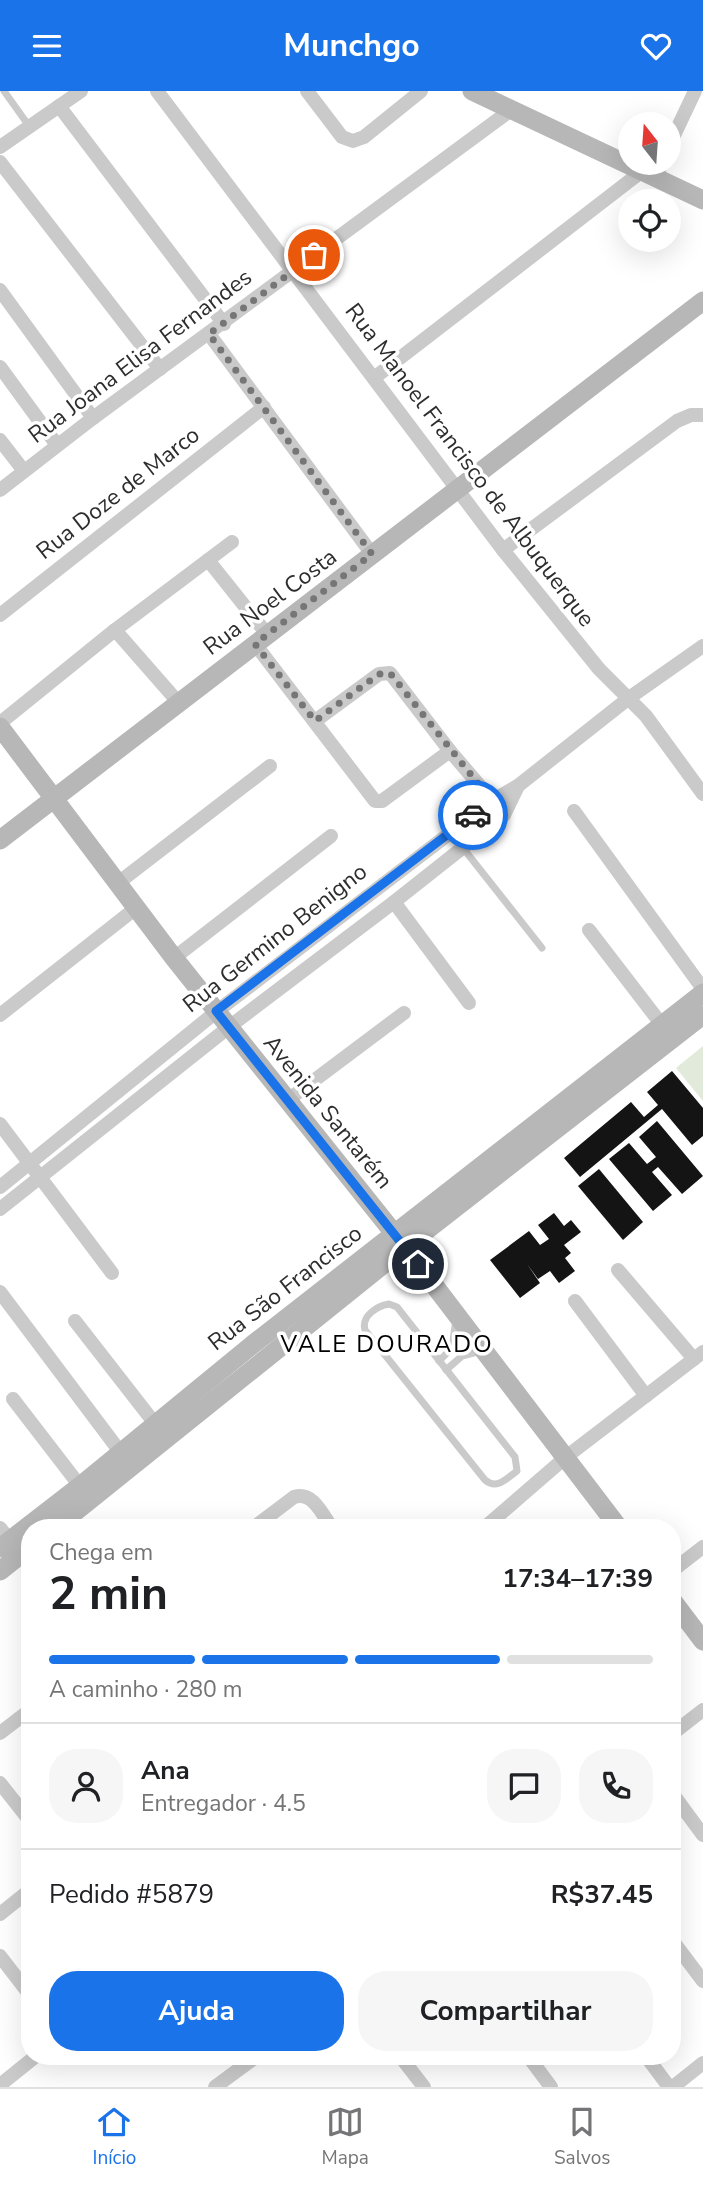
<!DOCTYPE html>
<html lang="pt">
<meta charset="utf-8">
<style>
:root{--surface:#fff;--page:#f6f6f6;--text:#202124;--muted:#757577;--line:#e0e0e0;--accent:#1a73e8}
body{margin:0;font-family:"Nunito Sans",sans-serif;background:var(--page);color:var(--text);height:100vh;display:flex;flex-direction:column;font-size:26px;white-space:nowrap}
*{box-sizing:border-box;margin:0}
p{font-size:23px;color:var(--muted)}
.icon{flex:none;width:38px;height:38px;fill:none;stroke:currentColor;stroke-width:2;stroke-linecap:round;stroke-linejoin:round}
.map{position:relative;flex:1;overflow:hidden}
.panel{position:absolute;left:21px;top:1428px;width:660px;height:546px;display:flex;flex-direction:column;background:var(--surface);border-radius:28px;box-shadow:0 7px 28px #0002}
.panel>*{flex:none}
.needle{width:46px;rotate:343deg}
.controls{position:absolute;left:618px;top:21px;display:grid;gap:14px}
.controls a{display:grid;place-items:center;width:63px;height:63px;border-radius:50%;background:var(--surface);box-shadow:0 7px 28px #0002;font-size:35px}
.pin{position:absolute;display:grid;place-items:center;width:60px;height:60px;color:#fff;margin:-30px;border:4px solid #fff;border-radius:50%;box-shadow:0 2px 7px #0007}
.courier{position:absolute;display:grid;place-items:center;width:70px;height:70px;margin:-35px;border:5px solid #1a73e8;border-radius:50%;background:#fff;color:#222;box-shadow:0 2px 9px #0007}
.overview em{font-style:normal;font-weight:700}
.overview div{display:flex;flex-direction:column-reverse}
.overview{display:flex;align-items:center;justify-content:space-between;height:119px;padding:0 28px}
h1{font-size:46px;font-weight:700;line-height:52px}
.bar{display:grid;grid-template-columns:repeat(4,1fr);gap:10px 7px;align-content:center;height:84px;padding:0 28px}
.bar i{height:9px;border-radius:5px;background:var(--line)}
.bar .active{background:var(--accent)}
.bar p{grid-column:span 4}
.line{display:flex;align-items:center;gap:18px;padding:0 28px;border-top:2px solid var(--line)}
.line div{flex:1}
.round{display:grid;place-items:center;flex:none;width:74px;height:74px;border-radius:28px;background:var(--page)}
.button{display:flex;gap:14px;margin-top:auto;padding:14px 28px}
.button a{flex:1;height:80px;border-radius:28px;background:var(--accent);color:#fff;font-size:28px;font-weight:700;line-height:80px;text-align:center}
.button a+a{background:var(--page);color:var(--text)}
header{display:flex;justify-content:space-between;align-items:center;height:91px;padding:0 28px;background:var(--accent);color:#fff;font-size:32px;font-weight:700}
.tabs{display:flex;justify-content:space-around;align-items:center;height:98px;border-top:2px solid var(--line);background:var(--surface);font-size:19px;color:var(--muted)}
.tabs a{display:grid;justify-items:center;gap:4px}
.tabs .active{color:var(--accent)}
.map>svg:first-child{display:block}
.green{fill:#e2eadb}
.building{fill:#141414}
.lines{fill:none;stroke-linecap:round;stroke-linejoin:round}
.lane{stroke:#cacaca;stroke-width:7}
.street{stroke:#cacaca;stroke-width:14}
.secondary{stroke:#b7b7b7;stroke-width:19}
.done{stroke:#767676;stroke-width:7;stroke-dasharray:0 12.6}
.route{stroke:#1a73e8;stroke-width:9}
.labels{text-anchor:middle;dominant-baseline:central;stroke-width:7;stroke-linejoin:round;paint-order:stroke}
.street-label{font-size:23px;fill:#2d2d2d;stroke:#fff}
.neighbourhood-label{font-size:24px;letter-spacing:2px;fill:#000;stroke:#fff}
</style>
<header><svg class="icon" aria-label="menu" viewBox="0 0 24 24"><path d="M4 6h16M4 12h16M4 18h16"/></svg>Munchgo<svg class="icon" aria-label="heart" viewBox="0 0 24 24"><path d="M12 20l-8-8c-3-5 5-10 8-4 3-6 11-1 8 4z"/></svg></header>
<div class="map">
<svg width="703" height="1996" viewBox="0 0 703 1996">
<rect width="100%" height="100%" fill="#fff"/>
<path class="green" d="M703 955V1010L676 977Z"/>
<g class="building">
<path d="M672 980 703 1017V1045L692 1054 662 1018 580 1086 564 1067 631 1011 644 1026 658 1014 647 1001Z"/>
<path d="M657 1030 703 1085 682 1103 658 1076 652 1081 672 1104 653 1120 609 1068 629 1052 647 1073 656 1066 639 1046Z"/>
<path d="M599 1078 643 1131 623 1149 578 1095Z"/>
<path d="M554 1122 564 1135 571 1129 581 1141 564 1154 571 1162 565 1167 575 1180 559 1192 550 1180 538 1188 527 1173 540 1192 520 1207 490 1169 529 1140 540 1154 549 1148 538 1134Z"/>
</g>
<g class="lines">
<g class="lane">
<path d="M4 0 29 35"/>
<path d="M463 757 542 857"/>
<path d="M389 1213 397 1216 515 1366 517 1380C506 1388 497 1399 485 1389L365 1239C361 1225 377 1215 389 1213Z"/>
<path d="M439 1270 452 1257 456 1228"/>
<path d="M446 1279 462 1265 481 1260"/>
</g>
<g class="street">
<path d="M157 0 503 459 599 578 646 625 703 703"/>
<path d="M307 0 342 46 353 50 364 46 421 0"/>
<path d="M59 15 224 233"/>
<path d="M0 56 81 0"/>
<path d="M668 57 695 0"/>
<path d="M0 71 160 278"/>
<path d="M655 87 662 72"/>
<path d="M0 199 93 327"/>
<path d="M209 243 372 463"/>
<path d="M0 276 57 354"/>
<path d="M374 287 641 81"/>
<path d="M0 349 24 380"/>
<path d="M0 399 93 327 511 19"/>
<path d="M503 459 677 330 691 324H703"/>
<path d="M208 469 267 543"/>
<path d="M0 524 264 316"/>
<path d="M115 539 178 611"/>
<path d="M255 553 375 710H382L450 660"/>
<path d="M315 630 379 583 390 582 450 660 497 715"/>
<path d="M0 632 115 539 232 451"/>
<path d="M574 720 703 898"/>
<path d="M118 792 270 675"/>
<path d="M394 811 469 912"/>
<path d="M589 839 662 934"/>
<path d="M174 867 331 745"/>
<path d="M0 924 136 817"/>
<path d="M288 1009 404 922"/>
<path d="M0 1033 112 1182"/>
<path d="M0 1096 216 921 492 710 519 694 629 607 703 555"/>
<path d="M0 1118 229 936 394 811 504 724 518 695"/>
<path d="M618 1179 694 1268"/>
<path d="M0 1201 121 1362"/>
<path d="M575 1210 646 1305"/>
<path d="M75 1230 156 1334"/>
<path d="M13 1308 80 1395"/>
<path d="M0 1437 30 1474"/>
<path d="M253 1437 294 1406C313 1400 322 1423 332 1437"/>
<path d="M484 1437 566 1366 703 1261"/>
<path d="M672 1480 703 1456"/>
<path d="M0 1642 30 1619"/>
<path d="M672 1643 703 1619"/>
<path d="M0 1692 30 1730"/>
<path d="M672 1702 703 1744"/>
<path d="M0 1823 30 1799"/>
<path d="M672 1849 703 1890"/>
<path d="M0 1865 30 1904"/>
<path d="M400 1965 424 1996"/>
<path d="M528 1965 551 1996"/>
<path d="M646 1965 669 1996"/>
<path d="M0 1994 36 1965"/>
<path d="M215 1996 257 1965"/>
<path d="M673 1996 703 1972"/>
</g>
<g class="secondary">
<path d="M472 0 703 109"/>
<path d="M0 636 174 867 405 1156 619 1437"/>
<path d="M0 749 703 210"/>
<path d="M55 1437 405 1156 703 924"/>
<path d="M0 1457 80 1395 252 1254 703 902"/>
<path d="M0 1480 30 1456"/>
<path d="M672 1509 703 1550"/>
</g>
</g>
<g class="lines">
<path class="done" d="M314 164 209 243 372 463 255 553 315 630 379 583 390 582 492 710 473 724"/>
<path class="route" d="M418 1173 216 920 473 724"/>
</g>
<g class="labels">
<g class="street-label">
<text transform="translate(140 265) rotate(-37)">Rua Joana Elisa Fernandes</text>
<text transform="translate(470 374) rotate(53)">Rua Manoel Francisco de Albuquerque</text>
<text transform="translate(118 402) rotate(-38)">Rua Doze de Marco</text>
<text transform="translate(270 511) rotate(-37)">Rua Noel Costa</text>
<text transform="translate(275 847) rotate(-38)">Rua Germino Benigno</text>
<text transform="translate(328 1021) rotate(51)">Avenida Santarém</text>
<text transform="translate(285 1197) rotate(-38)">Rua São Francisco</text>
</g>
<g class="neighbourhood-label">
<text x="387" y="1253">VALE DOURADO</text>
</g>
</g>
</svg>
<div class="controls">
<a><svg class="needle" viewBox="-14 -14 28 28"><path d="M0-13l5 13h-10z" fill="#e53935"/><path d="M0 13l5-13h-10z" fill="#757577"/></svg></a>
<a><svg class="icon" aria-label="locate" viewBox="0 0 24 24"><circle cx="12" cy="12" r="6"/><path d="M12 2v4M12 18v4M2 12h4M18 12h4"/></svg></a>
</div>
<div class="pin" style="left:314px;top:164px;background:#ea580c"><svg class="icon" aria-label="bag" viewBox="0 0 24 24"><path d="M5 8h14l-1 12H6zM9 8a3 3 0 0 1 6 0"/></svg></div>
<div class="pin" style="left:418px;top:1173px;background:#1f2937"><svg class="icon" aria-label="home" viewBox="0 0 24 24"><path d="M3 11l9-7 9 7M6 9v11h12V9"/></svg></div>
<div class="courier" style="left:473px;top:724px"><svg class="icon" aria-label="car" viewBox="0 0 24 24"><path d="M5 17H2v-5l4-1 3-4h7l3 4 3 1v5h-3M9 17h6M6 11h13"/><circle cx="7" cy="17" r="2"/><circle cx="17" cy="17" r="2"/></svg></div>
<section class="panel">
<div class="overview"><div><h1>2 min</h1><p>Chega em</p></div><em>17:34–17:39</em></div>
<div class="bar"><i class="active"></i><i class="active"></i><i class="active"></i><i></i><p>A caminho · 280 m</p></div>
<div class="line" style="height:126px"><a class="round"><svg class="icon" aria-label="person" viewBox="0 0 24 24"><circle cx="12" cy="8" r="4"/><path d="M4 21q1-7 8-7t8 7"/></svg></a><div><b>Ana</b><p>Entregador · 4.5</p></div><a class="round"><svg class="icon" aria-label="chat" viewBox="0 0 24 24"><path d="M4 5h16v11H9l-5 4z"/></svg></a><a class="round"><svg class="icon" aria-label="phone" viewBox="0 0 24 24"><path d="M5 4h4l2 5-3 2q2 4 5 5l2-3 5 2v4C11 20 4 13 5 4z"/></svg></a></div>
<div class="line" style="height:91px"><div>Pedido #5879</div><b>R$37.45</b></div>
<div class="button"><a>Ajuda</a><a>Compartilhar</a></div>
</section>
</div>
<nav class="tabs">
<a class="active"><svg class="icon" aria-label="home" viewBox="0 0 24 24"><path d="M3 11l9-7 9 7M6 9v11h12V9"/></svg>Início</a>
<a><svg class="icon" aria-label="map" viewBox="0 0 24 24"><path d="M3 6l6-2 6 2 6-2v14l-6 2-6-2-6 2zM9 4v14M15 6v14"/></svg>Mapa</a>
<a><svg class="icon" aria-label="saved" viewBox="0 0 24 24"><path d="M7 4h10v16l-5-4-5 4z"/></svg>Salvos</a>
</nav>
